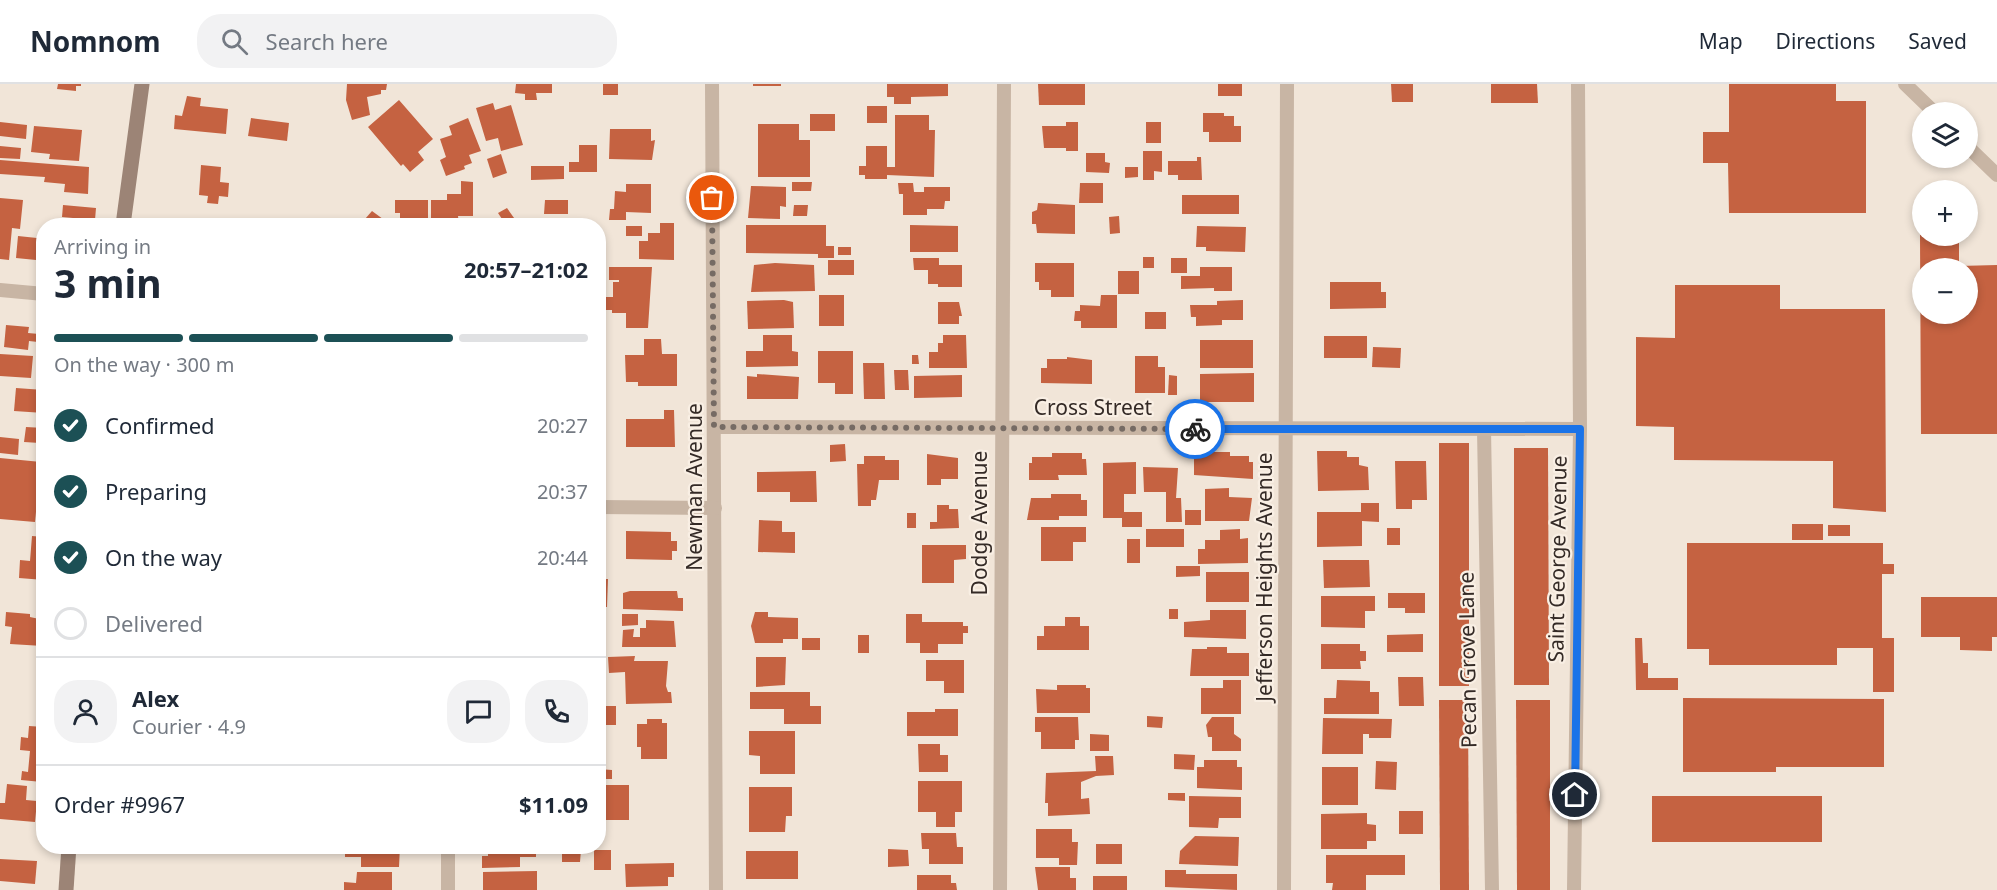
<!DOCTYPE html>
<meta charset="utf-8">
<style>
:root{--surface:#fff;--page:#f2f2f3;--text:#1f2937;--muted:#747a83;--line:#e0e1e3;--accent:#1c5055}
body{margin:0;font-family:"Noto Sans",sans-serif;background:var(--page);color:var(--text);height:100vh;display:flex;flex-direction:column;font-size:22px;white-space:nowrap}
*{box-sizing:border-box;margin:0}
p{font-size:20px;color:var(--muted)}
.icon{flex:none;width:33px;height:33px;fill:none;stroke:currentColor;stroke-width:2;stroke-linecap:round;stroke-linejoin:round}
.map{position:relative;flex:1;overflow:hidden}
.panel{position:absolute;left:36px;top:134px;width:570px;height:636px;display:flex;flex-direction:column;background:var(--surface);border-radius:24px;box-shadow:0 3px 9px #0003}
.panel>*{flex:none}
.fabs{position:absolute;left:1912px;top:18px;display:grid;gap:12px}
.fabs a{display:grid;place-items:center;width:66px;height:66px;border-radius:50%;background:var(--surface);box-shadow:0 3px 9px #0003;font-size:30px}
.pin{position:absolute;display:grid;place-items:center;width:51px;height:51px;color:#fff;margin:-26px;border:3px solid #fff;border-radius:50%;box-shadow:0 2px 6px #0007}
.courier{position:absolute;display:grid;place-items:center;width:60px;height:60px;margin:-30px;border:4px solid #1a73e8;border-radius:50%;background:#fff;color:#222;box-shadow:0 2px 8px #0007}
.summary em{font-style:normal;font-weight:700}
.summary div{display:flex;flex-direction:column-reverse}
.summary{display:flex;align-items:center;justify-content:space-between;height:102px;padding:0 18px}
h1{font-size:39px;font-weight:700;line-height:45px}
.bar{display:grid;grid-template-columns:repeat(4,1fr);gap:9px 6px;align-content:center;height:72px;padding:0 18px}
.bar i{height:8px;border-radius:4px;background:var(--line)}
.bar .selected{background:var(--accent)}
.bar p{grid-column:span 4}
.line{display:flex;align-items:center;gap:15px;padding:0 18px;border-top:2px solid var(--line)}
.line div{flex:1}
.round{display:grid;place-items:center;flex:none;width:63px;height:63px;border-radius:24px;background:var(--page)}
ol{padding:0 18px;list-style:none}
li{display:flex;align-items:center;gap:18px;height:66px}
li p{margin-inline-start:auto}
li .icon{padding:6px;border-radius:50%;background:var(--accent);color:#fff;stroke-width:4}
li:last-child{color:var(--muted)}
li i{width:33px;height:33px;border:3px solid var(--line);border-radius:50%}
header{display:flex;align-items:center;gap:36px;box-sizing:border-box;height:84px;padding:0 30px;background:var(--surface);border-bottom:2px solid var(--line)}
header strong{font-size:28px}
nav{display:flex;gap:33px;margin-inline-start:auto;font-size:21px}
.search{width:420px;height:54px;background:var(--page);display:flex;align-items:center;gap:15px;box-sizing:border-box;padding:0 21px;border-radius:24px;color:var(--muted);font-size:22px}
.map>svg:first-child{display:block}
.building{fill:#c56241;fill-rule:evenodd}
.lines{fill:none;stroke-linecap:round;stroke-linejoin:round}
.minor{stroke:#c8b5a4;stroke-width:14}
.secondary{stroke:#9c8476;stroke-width:15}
.done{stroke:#766b64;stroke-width:6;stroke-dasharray:0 10.8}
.route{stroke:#1a73e8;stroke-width:8}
.labels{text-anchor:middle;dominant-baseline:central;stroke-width:4.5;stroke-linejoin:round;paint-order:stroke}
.street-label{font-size:21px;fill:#342a26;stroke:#f9efe4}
</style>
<header>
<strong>Nomnom</strong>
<div class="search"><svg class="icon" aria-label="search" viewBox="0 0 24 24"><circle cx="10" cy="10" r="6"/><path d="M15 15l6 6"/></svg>Search here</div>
<nav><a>Map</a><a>Directions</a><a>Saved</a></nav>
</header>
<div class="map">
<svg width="1997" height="806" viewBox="0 0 1997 806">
<rect width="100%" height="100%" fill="#f1e5d8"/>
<g class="building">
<path d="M58 0H81V2H76V7L57 5Z"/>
<path d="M347 0H387L386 6H381V10L367 13 370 31 352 36 346 16Z"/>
<path d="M516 0H552V9H536L537 16H525V10L515 9Z"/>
<rect x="603" y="0" width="15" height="11"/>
<rect x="753" y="0" width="28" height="2"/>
<path d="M887 0H948V12L911 13V20H894V13H887Z"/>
<path d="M1038 0H1085V21H1039Z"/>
<rect x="1218" y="0" width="24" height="12"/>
<path d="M1391 0H1413V18H1392Z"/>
<path d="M1491 0H1537L1538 19H1491Z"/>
<path d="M1729 0H1836V17H1866V129H1729L1728 79H1703V48H1729Z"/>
<path d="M187 12 201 14 200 22 228 25 226 50 174 45 175 31 182 32Z"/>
<path d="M399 16 433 55 418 68 424 76 410 88 403 80 401 82 368 43Z"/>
<path d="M493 19 495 26 511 21 523 61 501 67 498 54 486 57 476 24Z"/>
<rect x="867" y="22" width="20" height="17"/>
<path d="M1203 29H1224V32H1234V42H1241V58H1209V48H1203Z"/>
<rect x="810" y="30" width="25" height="17"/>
<path d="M895 31H929V46H935L934 93 887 91V95H865V91H859V82H866V62H887V83H895Z"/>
<path d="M251 34 289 39 287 57 248 52Z"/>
<path d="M468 34 481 67 469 71 472 79 464 82 465 85 446 92 440 76 446 73 440 55 452 51 449 42Z"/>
<path d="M0 38 27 41 26 55 0 52Z"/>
<path d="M1066 38H1078V67H1066V64H1044L1042 42H1066Z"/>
<rect x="1146" y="38" width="15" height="21"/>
<path d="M758 40H799V56H810V93H758Z"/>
<path d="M34 42 82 46 79 77 49 75 50 70 31 68Z"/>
<path d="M610 45H651V57L655 56 652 76 609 75Z"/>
<path d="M579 61H597V88H569V78H579Z"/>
<path d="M0 62 21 64 20 75 0 74Z"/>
<path d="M1143 67H1162V88L1154 87V96H1143Z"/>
<path d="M1086 69H1105V78L1110 79 1109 89 1086 88Z"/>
<path d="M501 70 507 89 493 94 487 75Z"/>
<path d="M1197 73H1201L1202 96H1178V91H1168V77H1197Z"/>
<path d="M0 76 89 83 88 110 64 108 65 100 44 98 45 93 0 90Z"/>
<path d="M201 81 221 83 220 98 229 99 228 113 219 112 218 120 207 119 208 112 199 111Z"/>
<path d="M531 82H564V95L531 96Z"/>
<path d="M1125 83H1138V93L1125 94Z"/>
<path d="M461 97 473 98V132H458L459 141H431V116H447V110H461Z"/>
<path d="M792 98H812L811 107H792Z"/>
<path d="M898 99H913L914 108H924V103H950V117H945L944 125H927V131H903V110H899Z"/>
<path d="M1080 99H1103V119H1079Z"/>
<path d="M626 100H651V129L626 128V136H609L610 125H614L615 107 626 108Z"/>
<path d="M751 102 786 103V123L780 122V135L748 134Z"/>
<rect x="1182" y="111" width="57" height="19"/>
<path d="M0 114 23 116 20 145 12 144 9 176 0 175Z"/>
<path d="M395 116H428V141H400V129H395Z"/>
<path d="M545 116H568V130H544Z"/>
<path d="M1038 119 1075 121V150L1037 149 1036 140H1032V128L1037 126Z"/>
<path d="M63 121 96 124 95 136H99L98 141H73V134L62 133Z"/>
<path d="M794 121H808L807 132H793Z"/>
<path d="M507 124 519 141H492L502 135 498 129Z"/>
<path d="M372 127 387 138 385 141H367L369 139 365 135Z"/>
<path d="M1119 132 1120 149 1110 150 1109 133Z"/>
<path d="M163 137 187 139V141H163Z"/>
<path d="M660 139H674V176L639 175V157H648V149H660Z"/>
<path d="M746 141H826V162H834V174H818V170L746 169Z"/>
<path d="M910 141 958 142V168H910Z"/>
<rect x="626" y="142" width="16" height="10"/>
<path d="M1197 142 1246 143 1245 168 1206 167V163H1196Z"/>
<path d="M1920 151 1959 152V182L1997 181V350H1921ZM1923 184H1968V230H1923Z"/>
<path d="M18 152 37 154 36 168 44 169V181H36V176L16 174Z"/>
<rect x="838" y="163" width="13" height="8"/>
<rect x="1143" y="173" width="11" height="11"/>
<path d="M913 174H939V181H962V203H938V200H928V186H914Z"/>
<rect x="1171" y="174" width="16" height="15"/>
<rect x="828" y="176" width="26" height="15"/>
<path d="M775 179 814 181 815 207 751 208 754 181Z"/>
<path d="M1035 179H1074V213H1051V206H1039V198H1035Z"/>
<path d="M609 183H652L648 244H626V229H612V226H604V240H598V213H613V198H619V196H609Z"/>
<path d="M1200 183H1232V207H1214V204L1181 205V192H1200Z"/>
<rect x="1118" y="187" width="21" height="23"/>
<path d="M1330 198H1381V208H1386V224L1330 225Z"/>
<path d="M1675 201H1780V225H1885L1886 428 1833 424V377L1674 376V343L1636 342V253L1675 254Z"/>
<rect x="819" y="211" width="25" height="31"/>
<path d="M1101 211H1117V244H1081V237H1074L1075 227H1080V221L1100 222Z"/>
<path d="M784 216 793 218 794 244 748 245 747 217Z"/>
<path d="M1243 216V236H1222V241L1196 242V233H1191L1190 221H1217V217Z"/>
<path d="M938 218H959L962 232H959V240H938Z"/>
<rect x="1145" y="228" width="21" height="17"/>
<path d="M6 241 29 243 28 249 39 250V244L44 245V274H37L38 258 29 257 28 266 4 263Z"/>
<path d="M763 251H792V267L798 268V282L746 283V267H763Z"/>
<path d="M943 251H966L967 284H929V268H938V259H943Z"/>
<rect x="1324" y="252" width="43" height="22"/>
<path d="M644 255H661L662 270H677V302H638V298H626L625 271H644Z"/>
<rect x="1200" y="256" width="53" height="28"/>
<path d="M1373 263 1401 264 1400 284 1372 283Z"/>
<path d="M818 267H853V310H835V299H818Z"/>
<path d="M0 270 33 272 31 294 0 292Z"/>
<path d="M912 271H918L919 280H912Z"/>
<path d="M1135 272H1158V283H1165V309H1135Z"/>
<path d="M1067 273 1092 276V300L1041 299V284H1047V275H1067Z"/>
<path d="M863 279H884L885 315H864Z"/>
<path d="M894 286H908L909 306H895Z"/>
<path d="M1254 289V318H1200V290Z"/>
<path d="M757 290 799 293 798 315H747V292L757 293Z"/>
<path d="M962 291V313L914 314V292Z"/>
<path d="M1169 291 1177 292V311H1168Z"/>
<path d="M16 304 44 306V329L14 327Z"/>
<path d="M664 326H674L675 363H626V335H664Z"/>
<path d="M26 343 44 344V372H39L40 359 24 358Z"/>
<path d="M0 353 19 355 18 371 0 369Z"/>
<rect x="1439" y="359" width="30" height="243"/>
<path d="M845 360 846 377 830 378V361Z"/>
<path d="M1514 364H1548L1549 601H1514Z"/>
<path d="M1317 367H1347V373H1359V381L1368 383 1369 406 1318 407Z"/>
<path d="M1200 368H1230V372H1249V378H1253V395L1194 391V372H1200Z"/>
<path d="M1052 369H1082V375H1086L1087 391H1058L1059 396H1029V379H1032V373H1052Z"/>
<path d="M927 370 958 374V395H941V401H927Z"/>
<path d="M864 372H885V376H899V396H879L876 416H871V422H858L857 380H864Z"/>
<path d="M0 374 41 378 35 438 0 435Z"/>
<path d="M1395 377H1426L1427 416H1412V425H1396Z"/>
<path d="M1136 378V410H1124V428H1142V443H1122V434H1103V379Z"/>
<path d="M1143 383 1178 384 1176 414H1181L1182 438H1166V408H1144Z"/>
<path d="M816 387 817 418H790V408H757V388Z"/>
<path d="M1229 404V413L1252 414 1249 437H1205V405Z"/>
<path d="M1051 410H1081V416H1087V432H1059V436H1027L1031 414H1051Z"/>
<path d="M1361 419H1379V438L1362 437V462L1317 463V428H1361Z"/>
<path d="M937 421H949V425H958L959 444 930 445V438H937Z"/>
<rect x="1185" y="426" width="16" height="15"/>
<rect x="907" y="429" width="9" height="15"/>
<rect x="598" y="434" width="7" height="23"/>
<path d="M759 436 782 437V448H795V469L758 468Z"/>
<rect x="1792" y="440" width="31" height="16"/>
<rect x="1828" y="441" width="22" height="11"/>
<path d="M1041 443H1086V458H1073V477H1041Z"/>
<rect x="1387" y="444" width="13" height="17"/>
<rect x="1146" y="445" width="38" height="18"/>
<path d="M1240 445V455L1248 454V479L1198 480V465H1205V456H1220V446Z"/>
<path d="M626 447 671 448V457H677V467H672V476L626 475Z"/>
<path d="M32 452 44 453V496L19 494 20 476 30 477Z"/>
<rect x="1127" y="455" width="13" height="24"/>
<path d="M1687 459H1883V480H1894V490H1882V554H1894V608H1873V564H1837V581H1709V565H1687Z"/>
<path d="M922 461H966V475L954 476V499H922Z"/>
<path d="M1323 476H1369L1370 503 1324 504Z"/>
<path d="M1176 482H1200V492L1176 493Z"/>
<rect x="1206" y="488" width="43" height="30"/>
<path d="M598 495H608L607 523H598Z"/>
<path d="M630 507H677L678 514H683V527L623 525V509Z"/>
<path d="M1388 509H1425V529H1405V524H1388Z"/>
<path d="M1321 512H1375V527H1365V544L1321 543Z"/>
<path d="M1921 513H1997V553H1992V567L1960 566V553H1921Z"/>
<rect x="1169" y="525" width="9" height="10"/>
<path d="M1210 526H1246V555L1184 553V538L1210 536Z"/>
<path d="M6 528 30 530V533L44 536 43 562 10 560 12 543 5 542Z"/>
<path d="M755 528H768V533L798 534V555H783V559H755L751 542Z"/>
<path d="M622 530H638V541L622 542Z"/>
<path d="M906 530H922V538H963V542H968V549H963V560H938V569H920V559H906Z"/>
<path d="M1065 533H1080V542H1089V566H1037V552H1044V542H1065Z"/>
<path d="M646 536 674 537 676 563H622L623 546 634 545 633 553H640V544H646Z"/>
<path d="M1423 550V568H1387V551Z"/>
<rect x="858" y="551" width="11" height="18"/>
<rect x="802" y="554" width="18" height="12"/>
<path d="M1635 554H1642L1643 579H1648V594H1678V606H1636Z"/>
<path d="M1321 560H1360V567H1366V577H1360L1361 585H1321Z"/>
<path d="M1207 563H1227V569H1249V592H1190L1192 565H1207Z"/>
<rect x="598" y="569" width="6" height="27"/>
<path d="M635 572 634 577H668L666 602 668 608H671L672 619 626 620 625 588 609 589 608 573Z"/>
<path d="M756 573H786L785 601 756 603Z"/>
<path d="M926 576H964V609H944V597H926Z"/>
<path d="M1398 593H1423L1424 622H1399Z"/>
<path d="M1223 596H1241V630H1201V604H1223Z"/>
<path d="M1337 596 1370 597V608H1379V630H1324V614H1336Z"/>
<path d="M1057 601H1086V604H1090V629H1037L1036 605 1057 606Z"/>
<path d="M750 608H810V622H821V640H784V625H750Z"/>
<path d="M1683 614 1884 615V683H1776V688H1683Z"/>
<path d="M1439 616H1468L1469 806H1440Z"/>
<path d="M1516 616H1550V806H1517Z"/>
<rect x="598" y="622" width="18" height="19"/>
<path d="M935 625H958V652H907V628H935Z"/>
<path d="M1147 632 1163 633 1162 644 1147 643Z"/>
<path d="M1035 633H1078L1079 656H1075V665H1041V648H1035Z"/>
<path d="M1212 633H1234V650L1241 655V667H1212V653H1208L1206 641Z"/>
<path d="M1323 634 1392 635 1391 654H1369V650H1363V670H1322Z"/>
<path d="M647 635H662V639H667V675H641V663H637V640H647Z"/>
<path d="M29 642 44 643V668H41L39 688 43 689 42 698 21 696 22 687 28 688 30 667 20 666 21 653 28 654Z"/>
<path d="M749 647H795V690H760V672L749 671Z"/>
<path d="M1090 650 1109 651V667H1090Z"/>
<path d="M918 660H940V671H948V688H919Z"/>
<path d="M1174 670 1195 671 1194 686 1174 685Z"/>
<path d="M1095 672H1113L1114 691 1096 692 1081 698V715L1089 714 1090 730 1048 732V719H1045L1046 689 1096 687Z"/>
<path d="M1204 676H1237V683H1242V706L1197 704V683H1204Z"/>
<path d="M1376 677 1397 678 1396 706 1375 705Z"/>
<rect x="1322" y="683" width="36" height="38"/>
<path d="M598 685 612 686V695H598Z"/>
<path d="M918 697H962V728H955V743H936V728H918Z"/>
<path d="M7 700 27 702 26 716 37 717 35 738 0 735V719H5Z"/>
<path d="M599 701H629V736H598Z"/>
<path d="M749 703H792V732H786L785 748H749Z"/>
<path d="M1168 709H1185V717L1168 716Z"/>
<path d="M1189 712 1241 713V734H1219L1218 744 1189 743Z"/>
<rect x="1652" y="712" width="170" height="46"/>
<rect x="1399" y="727" width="24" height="23"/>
<path d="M1367 729V740L1376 741V757H1367V765H1321V730Z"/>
<path d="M1036 745H1072V758H1078L1077 781H1059V774H1036Z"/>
<path d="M921 749H956L957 763H963V780H929V765H922Z"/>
<path d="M1195 752 1239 753 1238 782 1179 780 1180 767Z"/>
<rect x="1096" y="760" width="26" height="20"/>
<path d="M345 762H400L399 783H361V773H345Z"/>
<path d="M482 762H536V773H520V783L482 784V772H488V766H482Z"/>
<path d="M562 762H586V766H581L580 778H562Z"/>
<path d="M888 765 908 766 909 782 888 783Z"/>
<rect x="594" y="766" width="17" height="20"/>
<rect x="746" y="767" width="52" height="28"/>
<path d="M1326 771H1405V791H1366V806H1332L1333 799H1326Z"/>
<path d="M0 775 37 777 35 800 0 797Z"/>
<path d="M674 779V793H668V802L626 803 625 780Z"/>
<path d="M1035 783H1070V794H1076V806H1038Z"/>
<path d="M1165 786H1186V790H1237V806L1165 803Z"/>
<path d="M537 787V806H483V788Z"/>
<path d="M357 788H392V806H344V798L356 799Z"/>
<path d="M917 791H951V799H956L957 806H917Z"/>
<rect x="1093" y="792" width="34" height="14"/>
</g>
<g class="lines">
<g class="minor">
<path d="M712 0 716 806"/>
<path d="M1905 0 1934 28"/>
<path d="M1968 63 1997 91"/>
<path d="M0 206 44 210"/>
<path d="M714 343 1580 345"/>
<path d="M1484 345 1492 806"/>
<path d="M598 423 715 424"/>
<path d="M448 806V762"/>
<path d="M1000 806 1004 0"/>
<path d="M1284 806 1287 0"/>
<path d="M1574 806 1580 345 1578 0"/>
</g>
<g class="secondary">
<path d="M123 141 142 0"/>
<path d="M66 806 69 762"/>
</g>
</g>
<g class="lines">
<path class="done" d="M712 114 714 343 1195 345"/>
<path class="route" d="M1195 345H1580L1575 711"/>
</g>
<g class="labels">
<g class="street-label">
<text x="1093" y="323">Cross Street</text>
<text transform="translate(694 403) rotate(-90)">Newman Avenue</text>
<text transform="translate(979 439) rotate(-90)">Dodge Avenue</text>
<text transform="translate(1557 475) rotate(-89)">Saint George Avenue</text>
<text transform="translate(1264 493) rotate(-90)">Jefferson Heights Avenue</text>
<text transform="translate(1467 576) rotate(-91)">Pecan Grove Lane</text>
</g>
</g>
</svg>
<div class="fabs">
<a><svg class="icon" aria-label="layers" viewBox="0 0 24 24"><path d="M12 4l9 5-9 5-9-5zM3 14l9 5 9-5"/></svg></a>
<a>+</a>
<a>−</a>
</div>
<div class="pin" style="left:712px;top:114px;background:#ea580c"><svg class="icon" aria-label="bag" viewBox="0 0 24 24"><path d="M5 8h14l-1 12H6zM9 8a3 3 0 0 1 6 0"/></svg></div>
<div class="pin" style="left:1575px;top:711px;background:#1f2937"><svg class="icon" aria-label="home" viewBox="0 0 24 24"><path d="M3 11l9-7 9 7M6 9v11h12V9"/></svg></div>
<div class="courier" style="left:1195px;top:345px"><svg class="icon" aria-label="bike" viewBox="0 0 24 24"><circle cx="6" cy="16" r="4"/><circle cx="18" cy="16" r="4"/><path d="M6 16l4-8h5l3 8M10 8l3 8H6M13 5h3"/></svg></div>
<section class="panel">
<div class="summary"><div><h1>3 min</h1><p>Arriving in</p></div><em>20:57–21:02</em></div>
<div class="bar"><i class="selected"></i><i class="selected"></i><i class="selected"></i><i></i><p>On the way · 300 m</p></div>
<ol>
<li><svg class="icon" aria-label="check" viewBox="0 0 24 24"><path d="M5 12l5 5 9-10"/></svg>Confirmed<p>20:27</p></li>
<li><svg class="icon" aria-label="check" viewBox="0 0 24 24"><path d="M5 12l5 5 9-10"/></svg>Preparing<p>20:37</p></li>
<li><svg class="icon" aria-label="check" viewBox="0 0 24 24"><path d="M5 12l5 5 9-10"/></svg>On the way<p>20:44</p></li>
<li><i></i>Delivered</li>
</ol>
<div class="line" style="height:108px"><a class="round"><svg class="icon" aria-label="person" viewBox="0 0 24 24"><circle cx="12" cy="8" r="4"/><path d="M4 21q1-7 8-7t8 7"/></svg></a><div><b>Alex</b><p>Courier · 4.9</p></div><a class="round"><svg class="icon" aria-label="chat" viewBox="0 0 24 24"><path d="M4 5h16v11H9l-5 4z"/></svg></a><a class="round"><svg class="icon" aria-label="phone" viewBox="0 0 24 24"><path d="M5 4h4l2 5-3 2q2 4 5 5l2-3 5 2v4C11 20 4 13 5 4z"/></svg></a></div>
<div class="line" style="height:78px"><div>Order #9967</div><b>$11.09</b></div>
</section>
</div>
